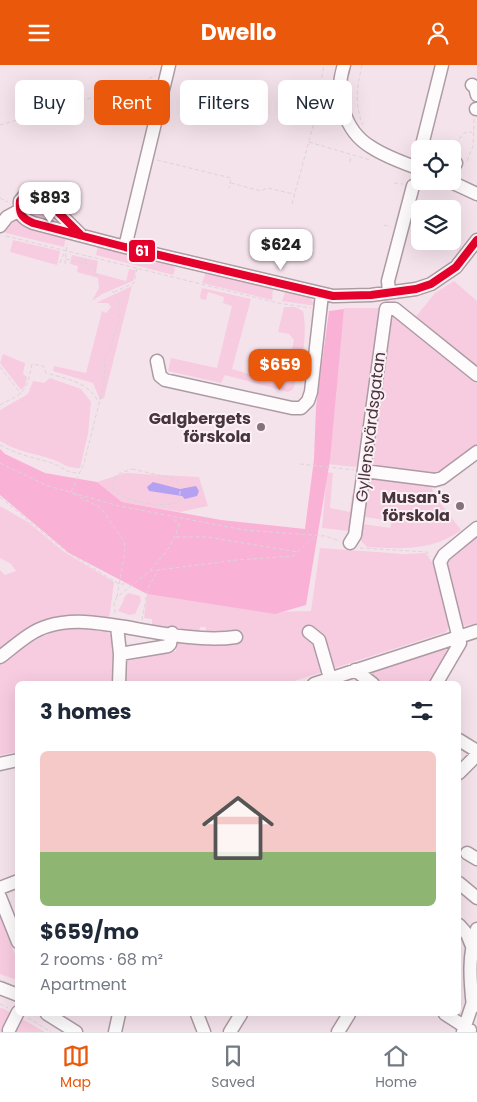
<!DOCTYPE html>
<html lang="en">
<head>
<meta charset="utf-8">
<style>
	:root { --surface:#fff; --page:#f6f6f7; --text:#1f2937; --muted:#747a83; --line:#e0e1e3; --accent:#ea580c }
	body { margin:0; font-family:Poppins,sans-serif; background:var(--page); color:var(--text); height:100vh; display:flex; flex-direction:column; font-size:19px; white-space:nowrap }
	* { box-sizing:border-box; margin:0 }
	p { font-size:16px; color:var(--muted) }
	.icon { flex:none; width:28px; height:28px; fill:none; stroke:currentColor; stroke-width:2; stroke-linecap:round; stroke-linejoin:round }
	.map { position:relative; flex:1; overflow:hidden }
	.panel { position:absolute; left:15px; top:616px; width:446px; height:335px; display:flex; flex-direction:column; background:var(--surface); border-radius:8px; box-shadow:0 5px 20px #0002 }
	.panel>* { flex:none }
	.banner { position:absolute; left:15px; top:15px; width:448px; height:45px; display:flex; gap:10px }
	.tools { position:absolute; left:411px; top:75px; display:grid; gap:10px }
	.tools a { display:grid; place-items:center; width:50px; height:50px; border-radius:8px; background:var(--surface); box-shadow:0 5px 20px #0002; font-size:25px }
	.price { position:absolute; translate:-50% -42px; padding:0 11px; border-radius:10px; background:#fff; color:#222; font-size:16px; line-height:32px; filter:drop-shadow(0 1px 2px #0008) }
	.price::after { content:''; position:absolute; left:50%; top:30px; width:15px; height:11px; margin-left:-8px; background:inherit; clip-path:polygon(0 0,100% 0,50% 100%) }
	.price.selected { background:var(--accent); color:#fff }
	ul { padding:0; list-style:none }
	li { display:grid; align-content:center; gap:10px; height:265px; padding:0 25px }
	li+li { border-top:1px solid var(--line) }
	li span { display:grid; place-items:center; height:155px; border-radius:8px; color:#555 }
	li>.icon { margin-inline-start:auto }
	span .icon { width:90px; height:90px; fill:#fffc; stroke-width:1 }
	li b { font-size:21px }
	h2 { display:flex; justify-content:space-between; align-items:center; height:60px; padding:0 25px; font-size:21px }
	.tag { padding:0 18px; border-radius:8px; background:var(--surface); box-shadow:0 5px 20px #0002; font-size:18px; line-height:45px }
	.tag.selected { background:var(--accent); color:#fff }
	header { display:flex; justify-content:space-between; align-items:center; height:65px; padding:0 25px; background:var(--accent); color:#fff; font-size:22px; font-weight:700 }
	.tab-bar { display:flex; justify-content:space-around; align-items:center; height:70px; border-top:1px solid var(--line); background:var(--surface); font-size:14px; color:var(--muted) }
	.tab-bar a { display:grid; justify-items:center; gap:2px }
	.tab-bar .selected { color:var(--accent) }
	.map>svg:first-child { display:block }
	.green { fill:#f7cce0 }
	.forest { fill:#fab1d6 }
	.water { fill:#b4a1f1 }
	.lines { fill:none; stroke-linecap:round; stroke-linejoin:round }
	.minor-casing { stroke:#ac9ba3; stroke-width:15 }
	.path { stroke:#dbd5d7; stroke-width:1; stroke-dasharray:4 2.5; stroke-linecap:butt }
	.minor { stroke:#fefbfc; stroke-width:12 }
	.bus-1-casing { stroke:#fbf0f4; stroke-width:11 }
	.bus-1 { stroke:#e4002b; stroke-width:8 }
	.poi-dot { fill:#85717a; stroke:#fbf0f4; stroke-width:2 }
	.labels { text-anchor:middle; stroke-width:4; stroke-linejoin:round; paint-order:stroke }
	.poi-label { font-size:16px; font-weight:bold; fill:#48343d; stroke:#fbf0f4; text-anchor:end }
	.street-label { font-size:16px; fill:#48343d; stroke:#fbf0f4 }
	.line-badge { stroke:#fbf0f4; stroke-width:2 }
	.badge-label { font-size:14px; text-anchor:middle; font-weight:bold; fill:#fff }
</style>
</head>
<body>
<header><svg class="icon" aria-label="menu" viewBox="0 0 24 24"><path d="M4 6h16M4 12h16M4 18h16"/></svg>Dwello<svg class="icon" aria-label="person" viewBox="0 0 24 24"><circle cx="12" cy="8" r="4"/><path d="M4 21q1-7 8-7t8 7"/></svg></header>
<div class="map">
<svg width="477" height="967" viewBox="0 0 477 967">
	<rect width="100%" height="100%" fill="#f5e3eb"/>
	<!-- green -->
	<path class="green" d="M29,134H37L59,159L56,160L26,149L25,138Z
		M18,155L27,162L66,172L64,182L6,168L2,165L11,156Z
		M13,175L60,186L57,200L10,187Z
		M98,180L172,198L175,204L173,210L96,190Z
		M72,190L98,196L96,208L126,216L129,204L136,205L133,216L102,229L92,236L99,223L98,213L77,207L78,201L70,199Z
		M206,207L273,223L272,235L202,218Z
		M454,216L477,236V305L414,254L435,228Z
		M132,221L104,333L100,335L93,318L53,306L54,301L86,308L102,246L106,248L111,242L108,238H96Z
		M202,223L251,234L232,304L252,310L260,288L272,291L266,313L284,317L294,275L289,269L278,267L284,242H295L303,246C308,269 302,302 293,324L288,327L225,310L221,318L168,306L171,293L217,303L232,241L223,238L224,232L208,227L206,235L201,234L200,231Z
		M285,227L310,233L316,241L282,236Z
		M344,243H380L361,397L355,402L318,398L340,278Z
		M393,249L477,319V383L437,411L375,403L369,397L387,251Z
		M3,289L25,298L23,309L27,312L25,321L21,325L0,298Z
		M50,313L81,324L91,337L88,369L80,403C65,403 64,398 51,394C30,387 21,388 0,376V345L28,329L33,316L44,318Z
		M327,407L333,408L330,443L350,447L352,429H356L349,466L322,463Z
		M125,408L199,412L208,441L180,447L122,437L97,417Z
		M374,413L431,420L434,430L461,465C434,486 399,484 367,482L361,476L363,459L390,463L392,456L364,452L368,417Z
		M0,441L28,457L63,486L114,517L109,555L80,551L0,587V505L5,510L16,506L11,499L0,493Z
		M477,468V558L464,561L460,558L444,502L446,493Z
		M320,483L404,489L426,488L433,499L450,560L446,567L285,619H121L122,597L176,586L177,576L241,575L242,567L224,565L222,571L205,570L206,562H200L199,569L152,561V554L144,553L147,529L266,547L311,546Z
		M128,528L140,531L141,536L135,549L129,550L118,546L124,535L123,534Z
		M70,563L106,566L113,572L118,619H18L17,687L0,690V599C22,582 42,568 70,563Z
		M443,584L447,585L448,589L431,619H378L369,608Z
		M0,849L17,895V915L0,909Z
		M0,943L4,944L45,967H0Z"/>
	<!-- forest -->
	<path class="forest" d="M344,244L330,395L306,540L275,549L147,529L69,488L0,430V384L5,389L45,408L97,417L122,437L221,455L305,464L314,394L316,342L329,246Z"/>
	<!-- water -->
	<path class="water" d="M153,417L180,424L196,421L199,426L197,431L185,434L182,431L149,426L147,422Z"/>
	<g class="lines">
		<!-- minor casing -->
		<g class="minor-casing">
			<path id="minor" d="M344,0C334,29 344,66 371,82C386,92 404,98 420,104
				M472,20L475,22L477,30
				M476,44H477
				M421,84L442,0
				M452,105L456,98
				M449,116L477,129
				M0,161L7,152L20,145
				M80,169L42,131C33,126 26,128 20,136C19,148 21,153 33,158L125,182L333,231L371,230L416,224L431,219L456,202L477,175
				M125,182L169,0
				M389,227L388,216L413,121
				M157,296L160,311L165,315L292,343H301L308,336L311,327L322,229
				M364,406L435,415L442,413L477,387
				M350,478L355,470L386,244H395L477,310
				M117,561L120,589L168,581L170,579L172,568
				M309,567L319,575L330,613
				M0,592C15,581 30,566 48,561C73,553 100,558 125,562C159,568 202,577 236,572
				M355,605L373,619
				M119,619L120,589
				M314,619L477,566
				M436,619L460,578L440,497L444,490L477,463
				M459,675L477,686
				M0,699L18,695
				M459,708L477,690
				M467,788L477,794
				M459,818L477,833
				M0,823L18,816
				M0,832L18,877
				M459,860L467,869L472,881
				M0,923L18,930
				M473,942C470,915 468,890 477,864
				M47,949L76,967
				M197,949L204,967
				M445,949L470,965
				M9,965L18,947
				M115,967L119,949
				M230,967L241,949
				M338,967L349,949
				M463,967L474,934"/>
		</g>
		<!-- path -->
		<path class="path" d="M362,0C357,22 354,39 363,60
			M0,60L141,18L156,10
			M309,77L370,95
			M451,84L464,68L472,67
			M157,95L231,113L229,123
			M467,96L473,81L474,54
			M350,97L351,91
			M426,116L433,119L434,116
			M231,118L261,126L267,123L294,129
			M394,118L403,119
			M0,133L8,137
			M292,139L314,57L324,0
			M384,160L391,162
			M6,171L278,238L311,243
			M66,194L96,201L94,209L101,211
			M60,198L65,186
			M85,198L86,190
			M65,199L67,179
			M114,227L134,218L137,203
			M0,302L21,329
			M0,340C26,326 26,328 32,299L43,301L46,308C67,314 89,317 99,338
			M0,380C18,390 32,392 52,398C64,402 64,408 80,408
			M0,398L48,421L119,441L244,465L325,471L340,476
			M300,399L354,405
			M132,404L176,414L181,423L178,437C168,444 114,436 112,421L116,410Z
			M71,427L84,398L104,319L105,295L120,254L118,233L112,226
			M74,429L101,443L124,476L125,485L117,532
			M0,432L64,485L119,519H130
			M176,472H207L298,487
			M360,483L427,487L430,492
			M150,505C164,490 174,479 179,459L171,452
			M115,548L114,537L117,532L150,506L237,495L293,491L315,471
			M142,555L148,523L158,505
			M295,619L305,616
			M0,939L8,943
			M28,953L51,967"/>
		<!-- minor -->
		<use href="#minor" class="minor"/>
		<!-- bus-1 casing -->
		<g class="bus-1-casing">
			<path id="bus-1" d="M80,169L42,131C33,126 26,128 20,136C19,148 21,153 33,158L125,182L333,231L371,230L416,224L431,219L456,202L477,175"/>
		</g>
		<!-- bus-1 -->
		<use href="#bus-1" class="bus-1"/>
	</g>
	<!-- markers -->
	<g class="poi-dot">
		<circle cx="261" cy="362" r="5"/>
		<circle cx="460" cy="441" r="5"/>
	</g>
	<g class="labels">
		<!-- poi labels -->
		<g class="poi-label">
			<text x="251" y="359">Galgbergets<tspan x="251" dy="18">förskola</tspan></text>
			<text x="450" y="438">Musan's<tspan x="450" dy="18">förskola</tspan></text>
		</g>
		<!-- street labels -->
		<g class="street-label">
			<text transform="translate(370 362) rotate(-83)" y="6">Gyllensvärdsgatan</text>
		</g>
	</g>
	<rect class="line-badge" x="128" y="174" width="28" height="24" rx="5" fill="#e4002b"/>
	<g class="badge-label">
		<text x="142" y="191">61</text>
	</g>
</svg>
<div class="tools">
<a><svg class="icon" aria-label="locate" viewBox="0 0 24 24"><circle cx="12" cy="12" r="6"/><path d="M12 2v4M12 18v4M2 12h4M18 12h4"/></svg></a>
<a><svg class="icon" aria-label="layers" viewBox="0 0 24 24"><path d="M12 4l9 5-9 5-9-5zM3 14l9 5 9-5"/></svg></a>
</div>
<b class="price" style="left:50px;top:159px">$893</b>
<b class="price" style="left:281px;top:206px">$624</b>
<b class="price selected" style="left:280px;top:326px">$659</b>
<div class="banner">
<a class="tag">Buy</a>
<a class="tag selected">Rent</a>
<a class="tag">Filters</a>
<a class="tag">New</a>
</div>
<section class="panel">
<h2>3 homes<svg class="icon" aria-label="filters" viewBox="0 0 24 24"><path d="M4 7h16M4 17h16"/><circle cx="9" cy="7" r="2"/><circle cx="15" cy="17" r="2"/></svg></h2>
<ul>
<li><span style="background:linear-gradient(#f6c9c9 65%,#8fb573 0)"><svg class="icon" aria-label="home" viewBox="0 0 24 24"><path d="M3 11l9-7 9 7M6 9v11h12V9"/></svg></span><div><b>$659/mo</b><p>2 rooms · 68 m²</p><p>Apartment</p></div></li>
</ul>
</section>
</div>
<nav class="tab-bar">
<a class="selected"><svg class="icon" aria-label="map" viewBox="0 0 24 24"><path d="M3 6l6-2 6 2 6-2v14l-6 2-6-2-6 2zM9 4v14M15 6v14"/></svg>Map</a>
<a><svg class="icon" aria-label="saved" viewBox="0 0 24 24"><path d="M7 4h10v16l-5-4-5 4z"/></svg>Saved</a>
<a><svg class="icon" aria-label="home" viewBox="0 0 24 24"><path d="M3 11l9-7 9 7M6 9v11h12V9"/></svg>Home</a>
</nav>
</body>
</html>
